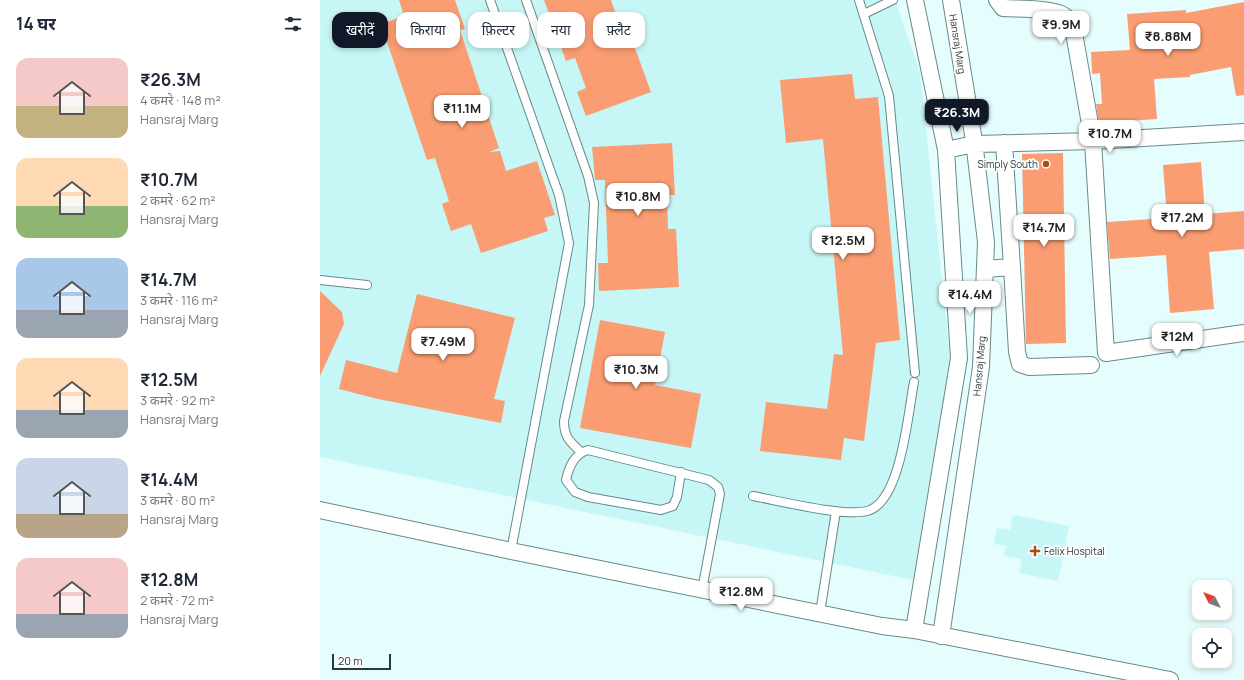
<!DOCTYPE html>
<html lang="hi">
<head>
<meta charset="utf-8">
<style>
	:root { --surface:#fff; --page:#f6f6f7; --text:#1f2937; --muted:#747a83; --accent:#111827 }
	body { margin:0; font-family:Manrope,"Noto Sans Devanagari",sans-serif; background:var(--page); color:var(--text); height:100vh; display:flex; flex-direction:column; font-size:15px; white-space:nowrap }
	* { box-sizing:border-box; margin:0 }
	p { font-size:13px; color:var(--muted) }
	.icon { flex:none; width:22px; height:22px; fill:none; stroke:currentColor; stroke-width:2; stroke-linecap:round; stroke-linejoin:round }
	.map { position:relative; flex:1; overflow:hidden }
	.details { display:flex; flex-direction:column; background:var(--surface); width:320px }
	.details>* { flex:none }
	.banner { position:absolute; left:12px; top:12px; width:380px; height:36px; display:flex; gap:8px }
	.needle { width:26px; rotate:312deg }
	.controls { position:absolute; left:872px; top:580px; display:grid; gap:8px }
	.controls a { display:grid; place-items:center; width:40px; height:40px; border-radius:8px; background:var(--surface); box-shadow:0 2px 6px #0003; font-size:20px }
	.scale { position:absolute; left:12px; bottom:10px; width:59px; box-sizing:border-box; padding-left:4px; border:2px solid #293838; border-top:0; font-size:11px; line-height:14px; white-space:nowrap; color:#293838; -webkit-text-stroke:3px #fff; paint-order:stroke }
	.price { position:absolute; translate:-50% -34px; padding:0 9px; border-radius:8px; background:#fff; color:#222; font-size:13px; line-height:26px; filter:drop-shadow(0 1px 2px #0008) }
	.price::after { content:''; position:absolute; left:50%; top:24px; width:12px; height:9px; margin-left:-6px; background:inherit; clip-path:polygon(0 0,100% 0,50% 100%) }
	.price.selected { background:var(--accent); color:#fff }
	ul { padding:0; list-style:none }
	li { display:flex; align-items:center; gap:12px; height:100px; padding:0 16px }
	li span { display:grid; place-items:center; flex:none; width:112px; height:80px; border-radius:12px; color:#555 }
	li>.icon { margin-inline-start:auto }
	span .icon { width:48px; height:48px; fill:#fffc; stroke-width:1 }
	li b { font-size:17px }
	h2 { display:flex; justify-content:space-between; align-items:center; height:48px; padding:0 16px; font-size:17px }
	.chip { padding:0 14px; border-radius:12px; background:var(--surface); box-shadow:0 2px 6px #0003; font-size:14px; line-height:36px }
	.chip.selected { background:var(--accent); color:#fff }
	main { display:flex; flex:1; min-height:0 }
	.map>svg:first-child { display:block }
	.built { fill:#c6f6f5 }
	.building { fill:#fa9d72 }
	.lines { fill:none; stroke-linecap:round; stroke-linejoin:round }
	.lane-casing { stroke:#678a8a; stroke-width:10 }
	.street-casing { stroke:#678a8a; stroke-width:18 }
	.lane { stroke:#fff; stroke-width:8 }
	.street { stroke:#fff; stroke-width:16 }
	.poi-dot { fill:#af4c15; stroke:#fff; stroke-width:1.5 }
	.labels { text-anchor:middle; stroke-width:3.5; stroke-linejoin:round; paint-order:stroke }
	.street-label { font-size:10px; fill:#293838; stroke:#fff }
	.poi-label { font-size:10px; fill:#293838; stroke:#fff; text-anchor:end }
</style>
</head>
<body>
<main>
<section class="details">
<h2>14 घर<svg class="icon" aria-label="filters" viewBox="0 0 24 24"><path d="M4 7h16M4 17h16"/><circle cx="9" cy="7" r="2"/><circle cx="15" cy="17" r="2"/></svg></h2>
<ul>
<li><span style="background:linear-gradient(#f6c9c9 60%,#c2b280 0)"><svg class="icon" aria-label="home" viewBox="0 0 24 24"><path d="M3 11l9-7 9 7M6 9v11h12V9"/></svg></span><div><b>₹26.3M</b><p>4 कमरे · 148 m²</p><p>Hansraj Marg</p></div></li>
<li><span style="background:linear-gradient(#ffd9b3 60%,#8fb573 0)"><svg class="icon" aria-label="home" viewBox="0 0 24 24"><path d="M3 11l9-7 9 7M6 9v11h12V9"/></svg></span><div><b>₹10.7M</b><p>2 कमरे · 62 m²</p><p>Hansraj Marg</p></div></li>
<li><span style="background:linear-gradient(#a9c7e8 65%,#9aa5b1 0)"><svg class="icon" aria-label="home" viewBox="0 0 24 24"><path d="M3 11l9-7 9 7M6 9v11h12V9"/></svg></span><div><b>₹14.7M</b><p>3 कमरे · 116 m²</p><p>Hansraj Marg</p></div></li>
<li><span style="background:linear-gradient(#ffd9b3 65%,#9aa5b1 0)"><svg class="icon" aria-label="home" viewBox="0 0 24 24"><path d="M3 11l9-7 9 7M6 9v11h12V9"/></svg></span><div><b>₹12.5M</b><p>3 कमरे · 92 m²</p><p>Hansraj Marg</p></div></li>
<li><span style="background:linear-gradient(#c9d6e8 70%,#b9a48a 0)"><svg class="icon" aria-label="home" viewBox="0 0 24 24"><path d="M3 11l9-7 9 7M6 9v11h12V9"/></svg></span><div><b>₹14.4M</b><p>3 कमरे · 80 m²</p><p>Hansraj Marg</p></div></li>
<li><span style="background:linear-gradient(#f6c9c9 70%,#9aa5b1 0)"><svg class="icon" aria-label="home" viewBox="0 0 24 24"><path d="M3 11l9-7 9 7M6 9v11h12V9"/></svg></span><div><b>₹12.8M</b><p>2 कमरे · 72 m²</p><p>Hansraj Marg</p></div></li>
</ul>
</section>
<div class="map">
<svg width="924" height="680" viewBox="0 0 924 680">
	<rect width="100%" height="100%" fill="#e6fdfd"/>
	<!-- built -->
	<path class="built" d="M0,0H575L600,72L632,375L593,580L0,457Z
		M693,515L749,526L738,581L699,573L702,559L684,556L686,546L674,544L677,528L690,530Z"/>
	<!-- building -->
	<path class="building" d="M79,0H135L145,29L140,30L179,148L169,152L180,151L186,171L217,161L235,215L224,218L228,231L161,253L151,224L131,231L122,204L129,201L115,158L107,160L61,24L84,16Z
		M224,0H291L302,32L308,29L331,92L266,116L257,92L266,88L255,58L246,61Z
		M924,2V95L916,96L911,67L870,75V77L834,79L837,119L779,123L776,104H782L780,73L772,74L771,52L810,50L807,14L866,10V13Z
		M532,74L535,99L558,97L580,340L556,343L544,441L524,438L521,460L440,451L446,402L507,409L514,354L523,355L503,139L466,143L460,80Z
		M352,143L355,195H347L348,229H356L359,287L279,291L278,263H288L285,180H275L272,147Z
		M743,153L746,343L706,344L702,154Z
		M881,162L885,214L924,211V249L889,252L894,309L850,313L846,255L790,259L787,222L847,218L843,165Z
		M0,291L22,312L24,324L0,376Z
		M97,294L195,318L174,399L185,401L181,423L58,399L19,389L26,360L77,373Z
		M280,320L345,332L335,385L381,394L371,448L260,428Z"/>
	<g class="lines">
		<!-- lane casing -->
		<g class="lane-casing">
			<path id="lane" d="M170,0L239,195L249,243L191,551
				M206,0L268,176L274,203L269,305L244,421C244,437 250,442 261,452
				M539,0L569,96L595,373
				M544,14L573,0
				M0,280L47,285
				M361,472L357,497L353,506L341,510L268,497L255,492L246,480C249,467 254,454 268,450L389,480L398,487L400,494L382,590
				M433,496C460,501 523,517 547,511C581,503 588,413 594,382
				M500,613L516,511"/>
		</g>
		<!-- street casing -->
		<g class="street-casing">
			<path id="street" d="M677,0L683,8C698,9 731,8 743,15C748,18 750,23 753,27L773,141L786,353L924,333
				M626,150L654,144L773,141L924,132
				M692,267L697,352L700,364L709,367L771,365
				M665,269L692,267L684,143
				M0,510L191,551L562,626L594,630L850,680
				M594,630L639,358L626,150L595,0
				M621,636L661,367L666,242L654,141L631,0"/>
		</g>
		<!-- lane -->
		<use href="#lane" class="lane"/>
		<!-- street -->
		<use href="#street" class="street"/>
	</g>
	<!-- markers -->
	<g class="poi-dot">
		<circle cx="726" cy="164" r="4"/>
		<path d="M713 545h4v4h4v4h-4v4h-4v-4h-4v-4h4z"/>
	</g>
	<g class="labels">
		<!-- street labels -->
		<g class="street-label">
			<text transform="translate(638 44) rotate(81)" y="4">Hansraj Marg</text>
			<text transform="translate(659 366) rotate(-85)" y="4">Hansraj Marg</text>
		</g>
		<!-- poi labels -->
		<g class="poi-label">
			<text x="718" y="168">Simply South</text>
			<text x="724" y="555" text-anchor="start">Felix Hospital</text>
		</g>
	</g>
</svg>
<div class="controls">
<a><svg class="needle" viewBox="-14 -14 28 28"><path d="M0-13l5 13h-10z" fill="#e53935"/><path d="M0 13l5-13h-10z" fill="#747a83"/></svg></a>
<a><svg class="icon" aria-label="locate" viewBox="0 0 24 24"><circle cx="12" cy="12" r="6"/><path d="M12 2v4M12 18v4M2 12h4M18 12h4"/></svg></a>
</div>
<div class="scale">20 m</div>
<b class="price" style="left:741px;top:45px">₹9.9M</b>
<b class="price" style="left:848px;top:57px">₹8.88M</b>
<b class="price" style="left:142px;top:129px">₹11.1M</b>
<b class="price selected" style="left:637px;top:133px">₹26.3M</b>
<b class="price" style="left:790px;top:154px">₹10.7M</b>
<b class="price" style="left:318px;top:217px">₹10.8M</b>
<b class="price" style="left:862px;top:238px">₹17.2M</b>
<b class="price" style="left:724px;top:248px">₹14.7M</b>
<b class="price" style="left:523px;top:261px">₹12.5M</b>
<b class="price" style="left:650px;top:315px">₹14.4M</b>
<b class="price" style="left:857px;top:357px">₹12M</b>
<b class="price" style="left:123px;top:362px">₹7.49M</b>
<b class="price" style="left:316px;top:390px">₹10.3M</b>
<b class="price" style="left:421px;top:612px">₹12.8M</b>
<div class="banner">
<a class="chip selected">खरीदें</a>
<a class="chip">किराया</a>
<a class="chip">फ़िल्टर</a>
<a class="chip">नया</a>
<a class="chip">फ़्लैट</a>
</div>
</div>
</main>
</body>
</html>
